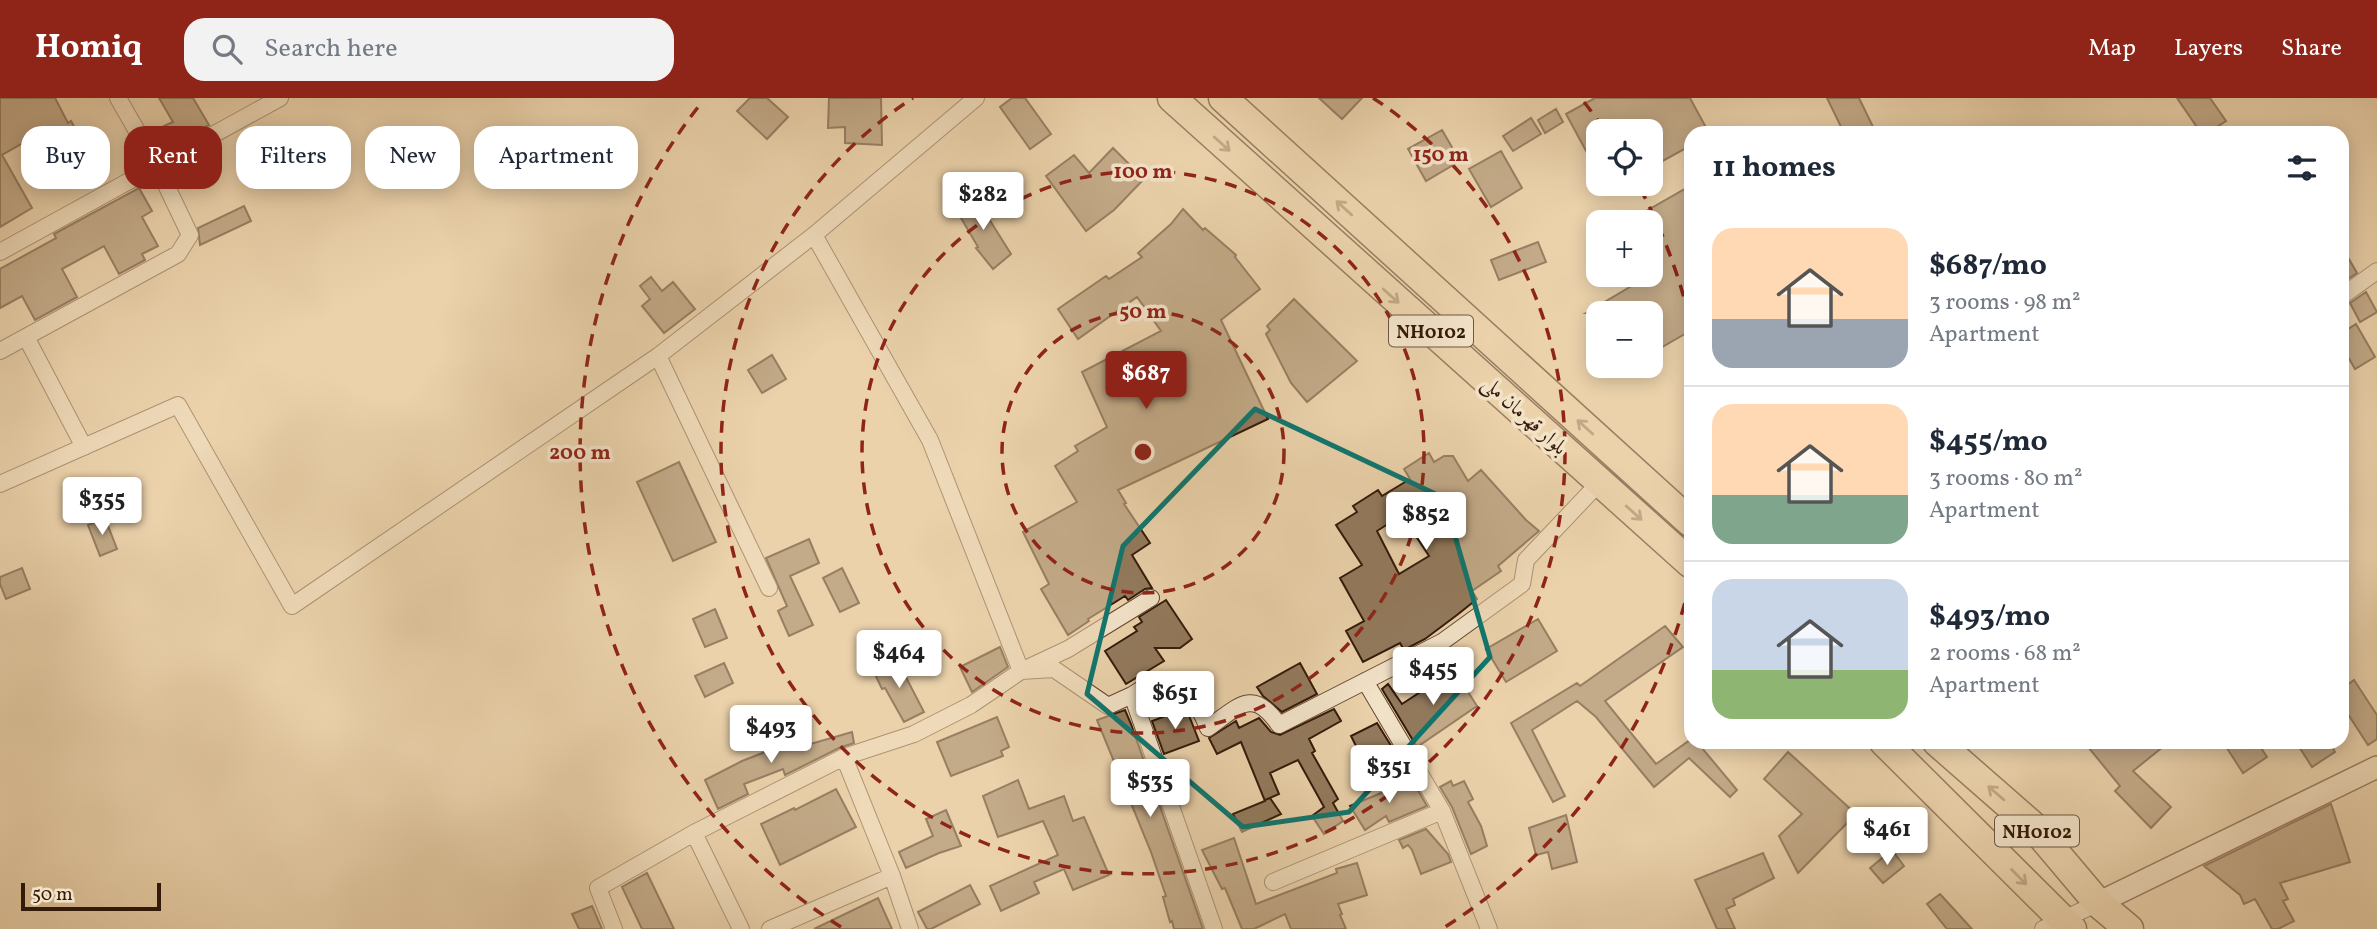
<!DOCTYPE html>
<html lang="en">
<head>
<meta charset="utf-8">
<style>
	:root { --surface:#fff; --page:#f2f2f3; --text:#1f2937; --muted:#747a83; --line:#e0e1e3; --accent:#8f2418 }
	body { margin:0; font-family:Vollkorn,Amiri,serif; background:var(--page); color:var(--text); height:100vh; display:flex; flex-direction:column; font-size:26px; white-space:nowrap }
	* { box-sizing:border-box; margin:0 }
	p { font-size:23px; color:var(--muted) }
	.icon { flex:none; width:38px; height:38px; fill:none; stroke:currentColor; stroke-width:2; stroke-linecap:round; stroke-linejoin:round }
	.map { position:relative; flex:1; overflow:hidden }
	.details { position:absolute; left:1684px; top:28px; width:665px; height:623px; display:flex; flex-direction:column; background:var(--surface); border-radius:21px; box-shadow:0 4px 18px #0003 }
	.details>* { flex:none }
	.hud { position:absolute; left:21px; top:28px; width:665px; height:63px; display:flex; gap:14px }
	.buttons { position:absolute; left:1586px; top:21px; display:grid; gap:14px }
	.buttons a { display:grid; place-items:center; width:77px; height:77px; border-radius:14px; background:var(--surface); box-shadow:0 4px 18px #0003; font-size:35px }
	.scale { position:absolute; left:21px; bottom:18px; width:140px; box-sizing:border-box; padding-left:7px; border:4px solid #341a09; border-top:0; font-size:19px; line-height:24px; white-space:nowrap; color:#341a09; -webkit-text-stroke:5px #f2e2c8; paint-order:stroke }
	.price { position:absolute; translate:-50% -60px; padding:0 16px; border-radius:7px; background:#fff; color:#222; font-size:23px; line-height:46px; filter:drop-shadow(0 2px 4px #0008) }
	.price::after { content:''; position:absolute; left:50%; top:42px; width:21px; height:16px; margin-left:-10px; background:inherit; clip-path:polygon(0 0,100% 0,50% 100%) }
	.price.current { background:var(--accent); color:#fff }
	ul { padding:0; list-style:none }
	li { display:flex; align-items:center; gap:21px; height:175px; padding:0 28px }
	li+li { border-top:2px solid var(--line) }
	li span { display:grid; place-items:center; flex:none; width:196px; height:140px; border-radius:21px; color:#555 }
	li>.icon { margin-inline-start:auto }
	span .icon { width:84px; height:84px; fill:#fffc; stroke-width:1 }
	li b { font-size:30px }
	h2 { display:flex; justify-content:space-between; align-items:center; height:84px; padding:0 28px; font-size:30px }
	.chip { padding:0 24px; border-radius:21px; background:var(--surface); box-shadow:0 4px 18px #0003; font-size:24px; line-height:63px }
	.chip.current { background:var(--accent); color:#fff }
	header { display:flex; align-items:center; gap:42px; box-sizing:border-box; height:98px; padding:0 35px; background:var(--accent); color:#fff }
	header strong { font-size:33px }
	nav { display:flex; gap:38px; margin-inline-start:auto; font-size:24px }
	.search { width:490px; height:63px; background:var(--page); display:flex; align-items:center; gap:18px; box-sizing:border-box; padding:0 24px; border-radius:21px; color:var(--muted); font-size:26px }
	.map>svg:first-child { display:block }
	.building { fill:#937a5d; stroke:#341a09; stroke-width:2; fill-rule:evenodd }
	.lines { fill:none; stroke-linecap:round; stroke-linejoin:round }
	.street-casing { stroke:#624832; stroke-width:18 }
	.secondary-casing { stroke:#341a09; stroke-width:24 }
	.highway-casing { stroke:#341a09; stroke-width:31 }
	.street { stroke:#f2e2c8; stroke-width:16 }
	.secondary { stroke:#f2e2c8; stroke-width:21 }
	.highway { stroke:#ebd2ab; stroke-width:28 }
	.oneway { stroke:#90765a }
	.marked { fill:none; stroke:#0f766e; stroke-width:5; stroke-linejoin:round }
	.ring { fill:none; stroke:#8f2418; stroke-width:3.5; stroke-dasharray:12 9 }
	.labels { text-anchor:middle; stroke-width:7; stroke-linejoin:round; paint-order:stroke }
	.shield { fill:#f2e2c8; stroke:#6d5642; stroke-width:2 }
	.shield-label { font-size:19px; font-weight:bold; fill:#341a09 }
	.street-label { font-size:21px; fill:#341a09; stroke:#f2e2c8 }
	.centre { fill:#8f2418; stroke:#f2e2c8; stroke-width:3.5 }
	.ring-label { font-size:21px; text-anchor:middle; font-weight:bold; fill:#8f2418; stroke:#f2e2c8; stroke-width:7; stroke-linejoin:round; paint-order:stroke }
</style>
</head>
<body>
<header>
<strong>Homiq</strong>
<div class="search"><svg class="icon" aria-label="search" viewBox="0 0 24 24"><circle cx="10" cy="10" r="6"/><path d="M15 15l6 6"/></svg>Search here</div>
<nav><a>Map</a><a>Layers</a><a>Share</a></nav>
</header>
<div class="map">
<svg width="2377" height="831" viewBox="0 0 2377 831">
	<rect width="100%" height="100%" fill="#ebd2ab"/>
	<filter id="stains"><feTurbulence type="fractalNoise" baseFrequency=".00286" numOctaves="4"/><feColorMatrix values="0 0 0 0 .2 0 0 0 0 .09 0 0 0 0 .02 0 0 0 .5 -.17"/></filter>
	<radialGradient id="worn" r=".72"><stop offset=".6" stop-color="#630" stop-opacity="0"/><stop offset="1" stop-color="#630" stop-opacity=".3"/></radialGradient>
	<!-- building -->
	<path class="building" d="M0,0H55L68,25L71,23L81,41L60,53L46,32L2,57L32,110L0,129Z
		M159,0H193L209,27L174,46L164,28L173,24Z
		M750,0H767L788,19L767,41L737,13Z
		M829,0H881L882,47L845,45V29L828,30Z
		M1012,0H1025L1051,36L1030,51L1000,9Z
		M1319,0H1362L1342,21Z
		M1595,0H1690L1709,35H1690V48L1650,70V33H1598V75L1566,16Z
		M1827,0H1859L1876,35H1844Z
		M2177,0H2210L2226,23L2208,35H2201Z
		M1556,11L1563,24L1545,35L1538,22Z
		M1531,20L1541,36L1513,53L1503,38Z
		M1442,32L1460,63L1426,83L1408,51Z
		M1113,50L1144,81L1114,112L1086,133L1046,78L1074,57L1089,75Z
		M1501,53L1522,90L1491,109L1469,71Z
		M1690,88V233L1650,256V215H1586L1650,177V124H1627Z
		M139,90L152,113L142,119L158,148L142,156L145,162L119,176L104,148L62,171L77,199L35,222L22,198L0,210V171L56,140L54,136Z
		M974,97L1011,156L993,171L976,150L978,149L954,108Z
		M244,108L251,123L200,147L198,130Z
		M1183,111L1203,132L1205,130L1236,157L1235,159L1260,191L1221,222L1268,321L1118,392L1126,405L1124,406L1150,445L1132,457L1152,490L1145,491L1128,502L1125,498L1088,521L1089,523L1068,537L1041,491L1049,486L1023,434L1077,404L1055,368L1078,353L1075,348L1107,329L1082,274L1161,233L1137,199L1078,241L1058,211L1106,178L1109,181L1142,159L1138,155L1171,126Z
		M1538,144L1546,164L1499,182L1491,162Z
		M2342,149L2357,175L2342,185Z
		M651,179L662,193L673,184L695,211L664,235L642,208L650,201L640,188Z
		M2366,194L2377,214L2360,224L2350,205Z
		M1294,201L1357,263L1307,304L1291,285L1266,236L1270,232L1267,228Z
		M2356,226L2375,259L2355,271L2342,248V235Z
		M772,257L786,281L762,295L748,272Z
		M1429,355L1434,364L1444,358H1453L1468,383L1481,372L1526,422L1539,433L1498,468L1501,473L1472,493L1477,501L1457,517L1425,541L1404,552L1400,545L1363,564L1346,533L1364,523L1340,480L1362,467L1336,427L1357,414L1353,408L1378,392L1382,398L1410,381L1404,371ZM1402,417L1429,458L1399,476L1377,433Z
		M679,364L716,444L673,463L637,384Z
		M105,420L117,451L100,458L88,427Z
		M809,441L819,465L790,478L813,527L789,538L778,513L787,508L766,460Z
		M22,470L30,491L6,501L0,486V479Z
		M842,470L859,505L840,514L823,480Z
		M1166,502L1192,541L1180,550H1155L1164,563L1126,586L1105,553L1137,533L1134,529L1142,524L1139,519Z
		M715,511L727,540L705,549L693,521Z
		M1538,521L1557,553L1506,584L1486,551Z
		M1665,528L1683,549L1605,603L1656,666L1690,642V644H1697L1737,692L1730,699L1689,660L1654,689L1596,619L1577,603L1532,632L1565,698L1553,704L1511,625L1577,585L1580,588Z
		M1000,549L1008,569L972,594L960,569Z
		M896,560L924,614L904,624L885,590L882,591L873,572Z
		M724,565L733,585L705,599L695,578Z
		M1300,565L1317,596L1282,614L1263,598L1257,589Z
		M1454,572L1477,608L1417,649L1382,591L1388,586L1402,606Z
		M2354,582L2377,617V641L2368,647L2342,607V591Z
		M1186,610L1199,643L1164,656L1152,623Z
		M1334,611L1341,623L1309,641L1315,653L1312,655L1338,701L1333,705L1343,723L1324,736L1312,718L1324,709L1298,662L1270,675L1279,696L1265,702L1270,700L1281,716L1242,734L1233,716L1265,703L1241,644L1217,656L1209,640L1236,623L1239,630L1259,620L1271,634L1280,637Z
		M1125,612L1131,626L1203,831H1174L1172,823L1170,824L1163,799L1166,798L1151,754L1097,622Z
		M997,619L1009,649L1001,653L1003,658L951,678L937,644Z
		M1377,625L1395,654L1366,668L1351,638Z
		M803,634L807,647L852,634L854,645L839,650L785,677L783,671L744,686L748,696L718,711L705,682L742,663L775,650L773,645Z
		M2084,644H2169L2133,673L2171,709L2151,730L2115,693L2120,688Z
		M2223,644H2257L2267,659L2243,675Z
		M2296,644H2329L2335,654L2312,669Z
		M1788,654L1856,716L1798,775L1779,738L1802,716L1764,681Z
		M1018,682L1029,711L1064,698L1073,723L1084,719L1109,777L1073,792L1064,771L1034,784L1039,795L1001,813L990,788L1058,757L1043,723L998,739L983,698Z
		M1412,682L1427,708L1389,724L1386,718L1365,732L1350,708Z
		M1451,683L1453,688L1464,683L1473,701L1468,704L1481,728L1487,748L1471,756L1452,709L1440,689Z
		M836,691L856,729L780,767L761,726L794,710L795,712Z
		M2331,706L2350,764L2280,785L2288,801L2283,803L2294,823L2278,831H2272L2255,801L2244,806L2240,797L2204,768Z
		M946,712L961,748L939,755L906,770L899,754L933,738L926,721Z
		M1566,717L1577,764L1552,771L1548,754L1536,757L1529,730Z
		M1426,731L1448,756L1451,764L1421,776L1412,752L1408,747L1403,750L1399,742Z
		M1234,740L1256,806L1337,775L1336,771L1357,765L1367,797L1338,806L1342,816L1340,817L1346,831H1291L1285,816L1254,831H1242L1225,790L1222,791L1202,752Z
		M1892,752L1904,768L1883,785L1870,770Z
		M1763,755L1774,780L1733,801L1735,807L1726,811L1735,831H1717L1695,782Z
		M647,775L674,831H642L622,789Z
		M970,787L980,806L931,831H927L918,814Z
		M1940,796L1972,831H1947L1927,806Z
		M878,800L892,831H814Z
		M592,808L602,831H579L572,816Z"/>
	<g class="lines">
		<!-- street casing -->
		<g class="street-casing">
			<path id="street" d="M814,137L930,342L1021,573L1054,571L1108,608L1132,597L1214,831
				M0,154L280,0
				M2342,198L2377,173
				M26,239L84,349
				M0,253L178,156L190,137L157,68L118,0
				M658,258L769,490
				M0,386L178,307L292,508L658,258L814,137L976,0
				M1365,583L1442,713L1489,831
				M1132,597L1154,583C1186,591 1196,599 1208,630C1239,608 1253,589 1279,627L1442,544L1522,486L1526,462L1600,384
				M844,659L892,778L910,831
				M1273,784L1442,713
				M614,831L598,790L694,735
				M741,831L694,735L844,659L914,636L971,607L1021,573L1068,551L1151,500
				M770,831L892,778
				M2043,831L2098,805"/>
		</g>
		<!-- secondary casing -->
		<g class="secondary-casing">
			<path id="secondary" d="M2098,805L2377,669"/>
		</g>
		<!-- highway casing -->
		<g class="highway-casing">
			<path id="highway" d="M1172,0L1690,465
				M1223,0L1690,424
				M1884,644L2072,831
				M1937,644L2033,728L2098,805L2129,831"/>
		</g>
		<!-- street -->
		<use href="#street" class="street"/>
		<!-- secondary -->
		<use href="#secondary" class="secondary"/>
		<!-- highway -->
		<use href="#highway" class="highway"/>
	</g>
	<!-- one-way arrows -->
	<defs><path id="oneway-shaft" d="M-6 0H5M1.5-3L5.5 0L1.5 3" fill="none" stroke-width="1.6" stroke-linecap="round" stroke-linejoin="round" transform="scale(1.75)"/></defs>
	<g class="oneway">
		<use href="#oneway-shaft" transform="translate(1222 46) rotate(42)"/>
		<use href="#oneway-shaft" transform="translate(1344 110) rotate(-138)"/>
		<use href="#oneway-shaft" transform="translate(1391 198) rotate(42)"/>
		<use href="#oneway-shaft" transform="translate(1585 329) rotate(-138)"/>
		<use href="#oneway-shaft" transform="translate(1634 415) rotate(42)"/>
		<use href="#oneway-shaft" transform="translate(1996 695) rotate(-139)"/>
		<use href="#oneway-shaft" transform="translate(2019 779) rotate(45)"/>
	</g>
	<!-- marked area -->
	<path d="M0 0H2377V831H0ZM1255,311L1444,400L1490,559L1349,714L1243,729L1087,596L1123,448Z" fill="#ebd2ab" fill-opacity=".55" fill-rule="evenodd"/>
	<path class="marked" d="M1255,311L1444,400L1490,559L1349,714L1243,729L1087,596L1123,448Z"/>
	<!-- distance rings -->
	<g class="ring">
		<circle cx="1143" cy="354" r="141"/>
		<circle cx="1143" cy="354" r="281"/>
		<path d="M1373 0A422 422 0 1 1 913 0"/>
		<path d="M1690 485A563 563 0 0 1 1445 829M841 829A563 563 0 0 1 702 4M1584 4A563 563 0 0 1 1604 31M1640 90A563 563 0 0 1 1690 223"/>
	</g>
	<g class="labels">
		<!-- shield labels -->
		<g class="shield">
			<rect x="1389" y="217.5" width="84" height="31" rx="5"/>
			<rect x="1995" y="717.5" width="84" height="31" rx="5"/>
		</g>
		<g class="shield-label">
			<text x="1431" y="240">NH0102</text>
			<text x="2037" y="740">NH0102</text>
		</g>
		<!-- street labels -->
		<g class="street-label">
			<text transform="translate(1525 317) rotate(42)" y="7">بلوار قهرمان ملی</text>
		</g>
	</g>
	<circle cx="1143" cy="354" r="10" class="centre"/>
	<g class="ring-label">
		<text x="1441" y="63">150 m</text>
		<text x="1143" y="80">100 m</text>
		<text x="1143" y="220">50 m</text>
		<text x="580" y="361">200 m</text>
	</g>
	<rect width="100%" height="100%" filter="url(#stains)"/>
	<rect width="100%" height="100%" fill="url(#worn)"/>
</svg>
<div class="buttons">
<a><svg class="icon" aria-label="locate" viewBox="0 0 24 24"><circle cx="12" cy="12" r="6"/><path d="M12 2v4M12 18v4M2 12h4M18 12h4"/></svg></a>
<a>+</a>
<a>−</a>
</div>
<div class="scale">50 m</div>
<b class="price" style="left:983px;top:134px">$282</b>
<b class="price current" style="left:1146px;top:313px">$687</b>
<b class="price" style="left:102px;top:439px">$355</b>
<b class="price" style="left:1426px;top:454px">$852</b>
<b class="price" style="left:899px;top:592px">$464</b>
<b class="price" style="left:1433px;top:609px">$455</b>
<b class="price" style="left:1175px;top:633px">$651</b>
<b class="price" style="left:771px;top:667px">$493</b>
<b class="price" style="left:1389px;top:707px">$351</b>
<b class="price" style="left:1150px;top:721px">$535</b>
<b class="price" style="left:1887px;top:769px">$461</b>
<div class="hud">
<a class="chip">Buy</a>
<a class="chip current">Rent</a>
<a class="chip">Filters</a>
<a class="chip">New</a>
<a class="chip">Apartment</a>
</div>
<section class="details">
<h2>11 homes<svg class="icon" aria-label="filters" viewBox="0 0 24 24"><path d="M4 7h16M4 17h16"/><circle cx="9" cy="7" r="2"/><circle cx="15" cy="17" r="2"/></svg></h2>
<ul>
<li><span style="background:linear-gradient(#ffd9b3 65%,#9aa5b1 0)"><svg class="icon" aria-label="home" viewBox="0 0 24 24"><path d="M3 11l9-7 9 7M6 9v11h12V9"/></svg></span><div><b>$687/mo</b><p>3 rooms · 98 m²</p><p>Apartment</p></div></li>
<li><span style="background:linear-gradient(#ffd9b3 65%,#7fa58c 0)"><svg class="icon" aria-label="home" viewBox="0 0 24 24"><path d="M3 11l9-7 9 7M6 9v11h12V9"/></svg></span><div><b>$455/mo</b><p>3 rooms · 80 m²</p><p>Apartment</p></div></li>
<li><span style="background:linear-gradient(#c9d6e8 65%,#8fb573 0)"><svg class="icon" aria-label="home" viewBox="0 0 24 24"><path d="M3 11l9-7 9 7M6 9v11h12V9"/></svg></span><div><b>$493/mo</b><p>2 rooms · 68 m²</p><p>Apartment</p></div></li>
</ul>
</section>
</div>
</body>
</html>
